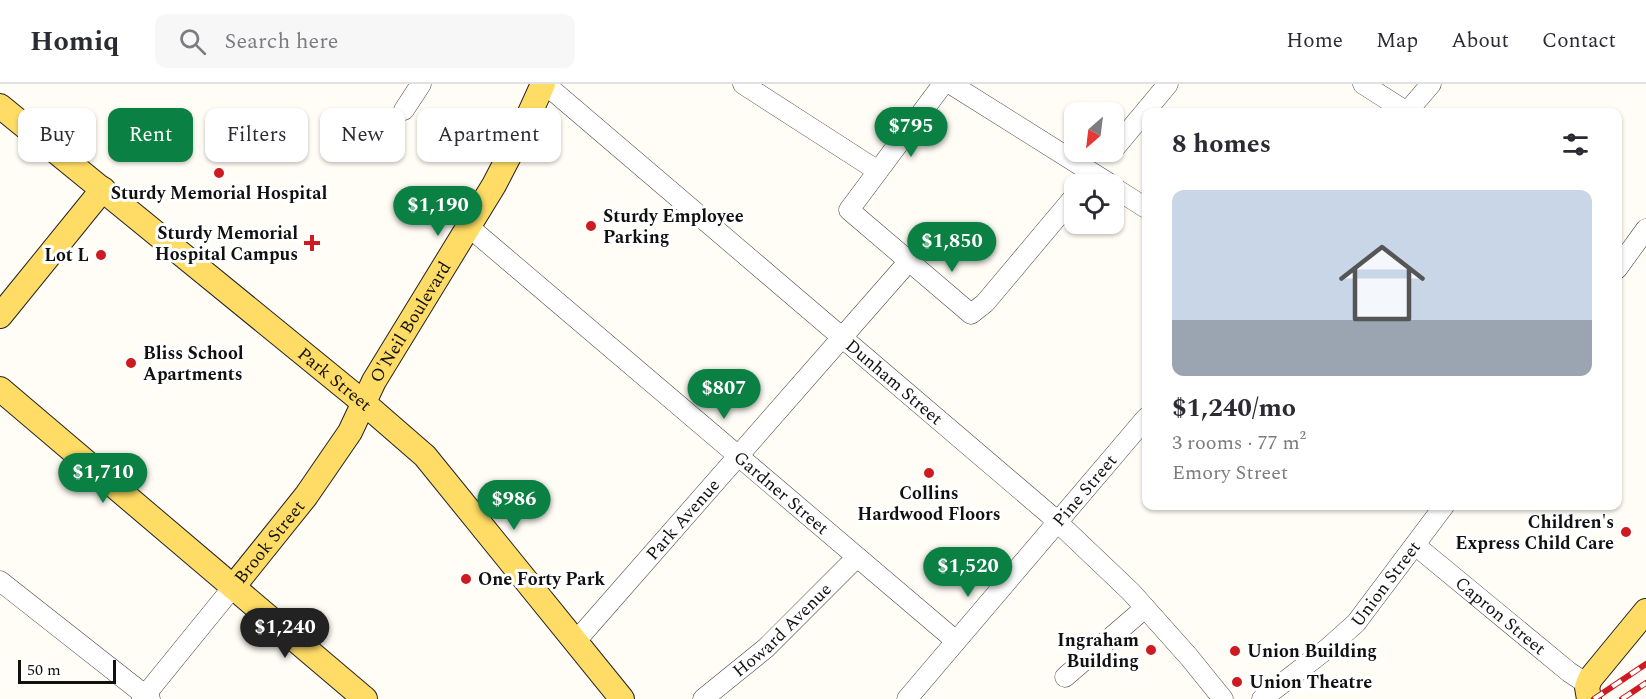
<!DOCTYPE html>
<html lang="en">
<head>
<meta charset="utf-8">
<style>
	:root { --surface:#fff; --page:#f7f7f7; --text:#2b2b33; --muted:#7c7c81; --line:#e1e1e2; --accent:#0b8043 }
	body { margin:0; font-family:Spectral,serif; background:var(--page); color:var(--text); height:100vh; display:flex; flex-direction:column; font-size:22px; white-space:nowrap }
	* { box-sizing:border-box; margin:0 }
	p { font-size:20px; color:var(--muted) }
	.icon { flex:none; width:33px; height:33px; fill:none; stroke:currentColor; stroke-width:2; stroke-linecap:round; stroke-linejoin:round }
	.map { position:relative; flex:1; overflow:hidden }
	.panel { position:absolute; left:1142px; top:24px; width:480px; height:402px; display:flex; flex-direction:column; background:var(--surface); border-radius:12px; box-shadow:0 2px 4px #0004 }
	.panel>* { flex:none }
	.banner { position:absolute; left:18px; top:24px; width:570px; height:54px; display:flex; gap:12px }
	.needle { width:39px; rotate:208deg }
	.fabs { position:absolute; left:1064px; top:18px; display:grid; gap:12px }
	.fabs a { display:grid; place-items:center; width:60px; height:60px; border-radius:12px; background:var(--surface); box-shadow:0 2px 4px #0004; font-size:30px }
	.scale { position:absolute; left:18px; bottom:15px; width:98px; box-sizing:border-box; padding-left:6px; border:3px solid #111; border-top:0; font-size:16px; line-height:21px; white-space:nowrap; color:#111; -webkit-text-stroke:4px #fff; paint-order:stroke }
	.price { position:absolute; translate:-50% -51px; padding:0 14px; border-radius:21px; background:var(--accent); color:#fff; font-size:20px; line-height:39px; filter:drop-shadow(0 2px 3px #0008) }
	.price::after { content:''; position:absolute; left:50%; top:36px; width:18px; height:14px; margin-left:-9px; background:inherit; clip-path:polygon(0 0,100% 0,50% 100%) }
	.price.current { background:#222; color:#fff }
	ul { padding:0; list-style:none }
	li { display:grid; align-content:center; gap:12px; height:318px; padding:0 30px }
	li+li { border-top:2px solid var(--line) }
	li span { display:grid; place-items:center; height:186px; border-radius:12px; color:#555 }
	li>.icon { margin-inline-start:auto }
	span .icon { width:108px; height:108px; fill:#fffc; stroke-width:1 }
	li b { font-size:26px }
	h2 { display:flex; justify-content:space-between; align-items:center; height:72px; padding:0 30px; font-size:26px }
	.pill { padding:0 21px; border-radius:12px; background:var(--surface); box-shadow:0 2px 4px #0004; font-size:21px; line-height:54px }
	.pill.current { background:var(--accent); color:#fff }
	header { display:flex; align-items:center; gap:36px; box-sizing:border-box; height:84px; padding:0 30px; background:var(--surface); border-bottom:2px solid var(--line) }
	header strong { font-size:28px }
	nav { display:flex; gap:33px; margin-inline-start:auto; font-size:21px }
	.search { width:420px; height:54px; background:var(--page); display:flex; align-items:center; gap:15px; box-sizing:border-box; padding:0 21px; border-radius:12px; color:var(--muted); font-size:22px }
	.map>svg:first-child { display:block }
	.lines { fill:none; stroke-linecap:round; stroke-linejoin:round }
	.minor-casing { stroke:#444; stroke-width:21 }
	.major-casing { stroke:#222; stroke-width:26 }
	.minor { stroke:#fff; stroke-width:20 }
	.major { stroke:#ffdc65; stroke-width:24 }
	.rail-casing { stroke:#ce1b21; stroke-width:6 }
	.rail { stroke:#fff; stroke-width:4; stroke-dasharray:11; stroke-linecap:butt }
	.poi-dot { fill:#ce1b21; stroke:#fff; stroke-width:2 }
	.labels { text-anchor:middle; stroke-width:6; stroke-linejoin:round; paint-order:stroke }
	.poi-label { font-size:18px; font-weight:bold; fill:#111; stroke:#fff; text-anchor:start }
	.street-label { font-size:18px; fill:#111; stroke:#fff }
</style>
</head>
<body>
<header>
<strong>Homiq</strong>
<div class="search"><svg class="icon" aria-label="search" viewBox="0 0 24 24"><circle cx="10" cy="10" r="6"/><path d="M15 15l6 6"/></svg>Search here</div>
<nav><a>Home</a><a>Map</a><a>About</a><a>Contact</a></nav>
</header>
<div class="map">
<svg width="1646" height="615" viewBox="0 0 1646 615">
	<rect width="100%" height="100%" fill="#fffdf5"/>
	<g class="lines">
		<!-- minor casing -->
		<g class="minor-casing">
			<g id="minor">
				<path id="s1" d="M545,0L1049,430L1131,508L1189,573L1223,615"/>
				<path d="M743,0L878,87"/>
				<path d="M943,0L849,126L971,230L985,219L1074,113"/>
				<path d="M951,0L1110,100"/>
				<path d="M1363,0L1407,28"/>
				<path d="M404,26L421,0"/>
				<path d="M1407,28L1431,0"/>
				<path d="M1113,66L1168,0"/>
				<path d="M1113,103L1146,124"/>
				<path id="s2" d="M469,143L956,557"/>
				<path d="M1617,185L1646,145"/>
				<path id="s3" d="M1415,461L1569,588L1587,600"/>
				<path d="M0,497L150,615"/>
				<path id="s4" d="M576,557L909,177"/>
				<path d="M1065,593L1145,524"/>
				<path d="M142,615L233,503"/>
				<path id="s5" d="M703,615L766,564L857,473"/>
				<path id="s6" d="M907,615L1146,334"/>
				<path id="s7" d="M1262,615L1328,564L1356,539L1444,422"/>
			</g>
		</g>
		<!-- major casing -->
		<g class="major-casing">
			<g id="major">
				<path id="s8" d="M0,22L364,319L425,372L622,615"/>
				<path d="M0,232L103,105"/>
				<path d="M0,305L365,615"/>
				<path id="s9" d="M233,503L306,412L350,348L374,297L494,101L519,53L543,0"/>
				<path d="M1589,615L1587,603L1590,595L1646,527"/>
			</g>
		</g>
		<!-- minor -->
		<use href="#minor" class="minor"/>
		<!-- major -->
		<use href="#major" class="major"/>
		<!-- rail casing -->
		<g class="rail-casing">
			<path id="rail" d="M1594,615L1646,580
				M1622,615L1646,599"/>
		</g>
		<!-- rail -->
		<use href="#rail" class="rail"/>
	</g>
	<!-- markers -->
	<g class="poi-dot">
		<circle cx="219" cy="89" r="6"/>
		<circle cx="591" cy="142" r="6"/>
		<path d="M309 150h6v6h6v6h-6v6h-6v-6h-6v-6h6z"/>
		<circle cx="101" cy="171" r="6"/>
		<circle cx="131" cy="279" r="6"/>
		<circle cx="929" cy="389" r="6"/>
		<circle cx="1626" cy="448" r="6"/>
		<circle cx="466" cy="495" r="6"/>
		<circle cx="1151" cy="566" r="6"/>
		<circle cx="1235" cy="567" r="6"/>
		<circle cx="1237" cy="598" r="6"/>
	</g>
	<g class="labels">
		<!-- poi labels -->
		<g class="poi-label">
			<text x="219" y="115" text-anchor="middle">Sturdy Memorial Hospital</text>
			<text x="603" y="138">Sturdy Employee<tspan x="603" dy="21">Parking</tspan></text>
			<text x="298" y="155" text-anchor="end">Sturdy Memorial<tspan x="298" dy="21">Hospital Campus</tspan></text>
			<text x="89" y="177" text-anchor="end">Lot L</text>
			<text x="143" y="275">Bliss School<tspan x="143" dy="21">Apartments</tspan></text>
			<text x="929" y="415" text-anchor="middle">Collins<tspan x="929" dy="21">Hardwood Floors</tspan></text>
			<text x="1614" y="444" text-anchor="end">Children's<tspan x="1614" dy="21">Express Child Care</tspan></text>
			<text x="478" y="501">One Forty Park</text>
			<text x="1139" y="562" text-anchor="end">Ingraham<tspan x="1139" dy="21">Building</tspan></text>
			<text x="1247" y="573">Union Building</text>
			<text x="1249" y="604">Union Theatre</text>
		</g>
		<!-- street labels -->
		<g class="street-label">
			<text dy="6" stroke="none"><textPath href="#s9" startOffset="320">O'Neil Boulevard</textPath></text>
			<text dy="6" stroke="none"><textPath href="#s8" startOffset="432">Park Street</textPath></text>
			<text dy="6" stroke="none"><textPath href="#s1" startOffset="459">Dunham Street</textPath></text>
			<text dy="6" stroke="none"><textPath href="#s6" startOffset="274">Pine Street</textPath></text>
			<text dy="6" stroke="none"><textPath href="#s2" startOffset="410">Gardner Street</textPath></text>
			<text dy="6" stroke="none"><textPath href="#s4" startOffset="162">Park Avenue</textPath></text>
			<text dy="6" stroke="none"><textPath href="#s9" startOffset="58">Brook Street</textPath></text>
			<text dy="6" stroke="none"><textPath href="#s7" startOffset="170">Union Street</textPath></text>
			<text dy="6" stroke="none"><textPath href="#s3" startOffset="111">Capron Street</textPath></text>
			<text dy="6" stroke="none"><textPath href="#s5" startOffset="105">Howard Avenue</textPath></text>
		</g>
	</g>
</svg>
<div class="fabs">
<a><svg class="needle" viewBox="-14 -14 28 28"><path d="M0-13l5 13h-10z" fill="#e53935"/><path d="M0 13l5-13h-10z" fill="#7c7c81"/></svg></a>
<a><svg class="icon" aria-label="locate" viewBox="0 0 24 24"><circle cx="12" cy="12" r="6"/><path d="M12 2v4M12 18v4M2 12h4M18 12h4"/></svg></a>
</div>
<div class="scale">50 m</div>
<b class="price" style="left:911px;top:74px">$795</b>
<b class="price" style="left:438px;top:153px">$1,190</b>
<b class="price" style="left:952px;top:189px">$1,850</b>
<b class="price" style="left:724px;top:336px">$807</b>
<b class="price" style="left:103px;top:420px">$1,710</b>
<b class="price" style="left:514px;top:447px">$986</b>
<b class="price" style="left:968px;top:514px">$1,520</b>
<b class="price current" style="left:285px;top:575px">$1,240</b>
<div class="banner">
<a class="pill">Buy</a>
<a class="pill current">Rent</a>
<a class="pill">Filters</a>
<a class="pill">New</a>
<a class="pill">Apartment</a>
</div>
<section class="panel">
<h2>8 homes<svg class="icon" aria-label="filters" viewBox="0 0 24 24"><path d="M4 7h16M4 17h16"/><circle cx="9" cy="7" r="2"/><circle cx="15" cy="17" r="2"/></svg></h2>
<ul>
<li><span style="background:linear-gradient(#c9d6e8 70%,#9aa5b1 0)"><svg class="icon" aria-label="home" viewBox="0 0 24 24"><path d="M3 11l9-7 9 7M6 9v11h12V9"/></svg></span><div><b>$1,240/mo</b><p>3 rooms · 77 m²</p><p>Emory Street</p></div></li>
</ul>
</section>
</div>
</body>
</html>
